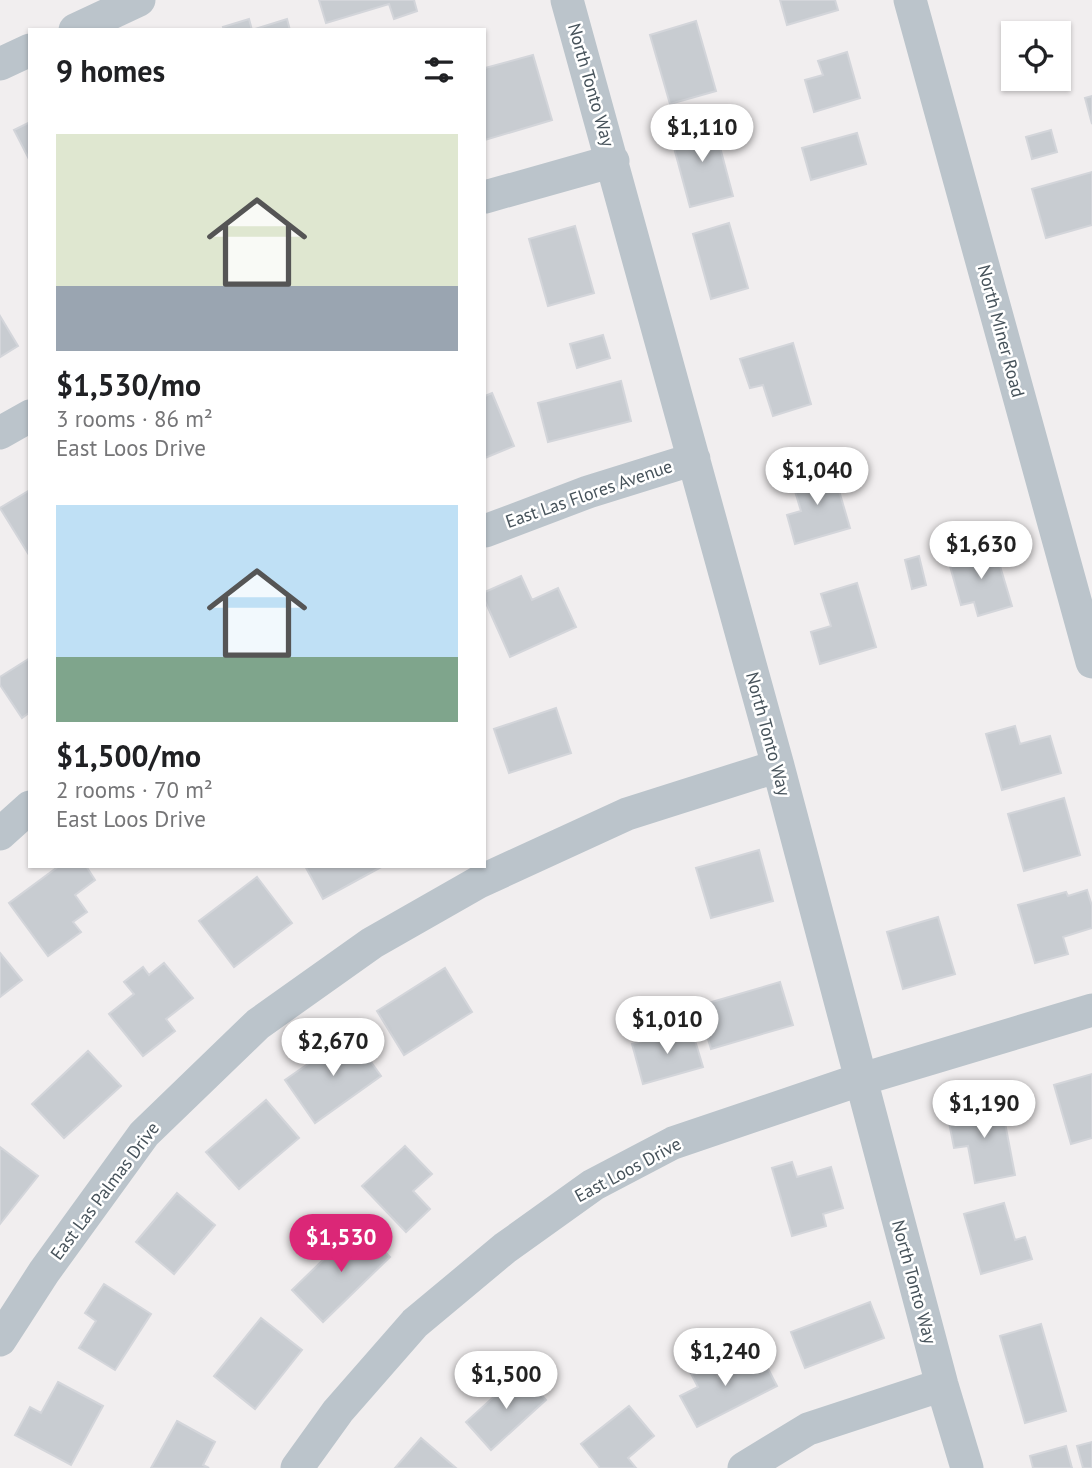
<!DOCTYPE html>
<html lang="en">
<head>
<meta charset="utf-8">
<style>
	:root { --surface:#fff; --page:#f6f6f6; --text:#202124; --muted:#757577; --accent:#db2777 }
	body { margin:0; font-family:"PT Sans",sans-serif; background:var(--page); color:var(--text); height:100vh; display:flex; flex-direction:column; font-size:26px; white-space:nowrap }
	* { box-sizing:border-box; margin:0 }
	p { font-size:23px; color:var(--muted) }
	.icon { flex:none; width:38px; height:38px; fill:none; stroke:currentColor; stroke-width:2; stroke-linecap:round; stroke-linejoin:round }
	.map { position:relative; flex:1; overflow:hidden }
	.side { position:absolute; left:28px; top:28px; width:458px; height:840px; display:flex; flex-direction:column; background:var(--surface); border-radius:0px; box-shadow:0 2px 5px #0004 }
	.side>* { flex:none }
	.buttons { position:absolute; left:1001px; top:21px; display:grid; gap:14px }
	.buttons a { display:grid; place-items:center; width:70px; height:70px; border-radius:0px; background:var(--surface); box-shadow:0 2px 5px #0004; font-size:35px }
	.price { position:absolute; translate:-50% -60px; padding:0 16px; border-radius:24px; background:#fff; color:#222; font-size:23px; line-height:46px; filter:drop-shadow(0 2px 4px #0008) }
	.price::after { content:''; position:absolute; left:50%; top:42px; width:21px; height:16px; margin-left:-10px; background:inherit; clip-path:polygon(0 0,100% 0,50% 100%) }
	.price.current { background:var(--accent); color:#fff }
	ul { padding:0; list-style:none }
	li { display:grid; align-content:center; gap:14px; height:371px; padding:0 28px }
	li span { display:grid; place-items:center; height:217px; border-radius:0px; color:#555 }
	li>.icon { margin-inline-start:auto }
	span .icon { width:126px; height:126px; fill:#fffc; stroke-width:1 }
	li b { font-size:30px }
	h2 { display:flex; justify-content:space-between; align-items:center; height:84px; padding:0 28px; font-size:30px }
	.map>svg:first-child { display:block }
	.building { fill:#c8ccd1; stroke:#d3d5da; stroke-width:2 }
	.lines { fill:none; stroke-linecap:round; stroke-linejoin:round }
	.minor { stroke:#bbc4cb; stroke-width:33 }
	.labels { text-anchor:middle; stroke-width:5; stroke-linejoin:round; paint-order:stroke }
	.street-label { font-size:18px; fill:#47535b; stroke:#fff }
</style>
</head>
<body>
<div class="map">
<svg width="1092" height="1468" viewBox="0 0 1092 1468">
	<rect width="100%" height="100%" fill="#f1eeef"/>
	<!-- building -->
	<path class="building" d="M319,0H414L417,11L394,19L389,4L326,23Z
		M780,0H835L838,10L787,25Z
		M249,19L252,30L287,19L290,30H224L223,27Z
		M696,21L716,91L670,104L650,35Z
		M847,52L860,98L814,112L805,80L823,75L818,61Z
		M533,55L552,120L485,140V68Z
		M1092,96V124L1085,98Z
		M713,121L733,196L690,207L670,133Z
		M30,122V161L14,130Z
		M1051,130L1057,152L1032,159L1026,137Z
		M857,133L866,164L811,180L802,148Z
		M1092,172V225L1046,238L1032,189Z
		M729,223L748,288L711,299L693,234Z
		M575,226L594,293L548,306L529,239Z
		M0,316L18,346L0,357Z
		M603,335L610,358L577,368L570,344Z
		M793,343L811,404L773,416L763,385L750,388L740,359Z
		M621,381L631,421L548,442L538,403Z
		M492,393L514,446L485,458V396Z
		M832,467L850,528L795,544L787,515L801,511L791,478Z
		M30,490V554L29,555L0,508Z
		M994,546L1012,606L978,616L974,602L961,605L948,559Z
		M919,556L926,585L912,589L905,560Z
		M521,576L532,600L558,588L576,627L510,657L485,601V592Z
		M857,583L876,647L820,664L811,632L831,626L821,594Z
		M30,658V712L22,718L0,685V677Z
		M556,708L571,753L509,773L494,729Z
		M1015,726L1020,744L1050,736L1061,773L1002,790L986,734Z
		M1064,798L1080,855L1024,871L1008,814Z
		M759,850L773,901L711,918L696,868Z
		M59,866H86L95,880L75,895L87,912L73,922L81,932L48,956L9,903Z
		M305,866H383L323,899Z
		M257,877L292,923L234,967L199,921Z
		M1087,890L1092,906V928L1063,937L1068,954L1035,963L1018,905L1066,892L1068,896Z
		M938,917L955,974L903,989L887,932Z
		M0,953L22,980L0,997Z
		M164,963L193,998L166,1019L175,1031L143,1056L109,1014L134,994L124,982L143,967L149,975Z
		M445,968L472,1012L404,1055L377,1011Z
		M780,982L793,1025L711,1049L698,1006Z
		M691,1027L703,1067L643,1084L632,1044Z
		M351,1034L381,1076L315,1123L285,1080Z
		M88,1051L121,1086L64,1138L32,1104Z
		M1092,1074V1138L1071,1144L1054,1085Z
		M266,1100L299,1138L239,1189L206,1152Z
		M1001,1102L1015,1175L975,1183L968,1146L954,1148L947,1112Z
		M405,1146L432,1174L413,1191L430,1209L406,1232L362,1186Z
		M0,1147L38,1176L0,1224Z
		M792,1162L797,1177L831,1167L843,1208L823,1214L826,1226L792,1236L772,1168Z
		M177,1193L215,1225L174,1274L136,1242Z
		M1004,1203L1015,1240L1025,1237L1032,1259L981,1274L964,1214Z
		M359,1225L390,1257L323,1322L292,1290Z
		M104,1284L151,1314L115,1370L79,1348L96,1321L85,1313Z
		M870,1302L884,1338L805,1368L791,1332Z
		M261,1318L302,1350L255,1409L214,1376Z
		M1041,1324L1066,1411L1025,1423L1000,1336Z
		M761,1355L777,1386L697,1427L680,1396L698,1387L687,1366L707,1356L718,1377Z
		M521,1372L546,1400L491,1450L466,1422Z
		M58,1382L103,1406L71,1465L15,1435L30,1407L41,1413Z
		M629,1406L654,1436L628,1458L636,1468H600L581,1444Z
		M177,1421L215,1442L203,1465L209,1468H151Z
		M421,1438L456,1468H395Z
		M1092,1442V1468H1083L1077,1446Z
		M1066,1446L1072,1468H1033L1030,1456Z"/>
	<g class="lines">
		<!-- minor -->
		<path class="minor" d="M567,0L778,766L942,1385L967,1468
			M910,0L1092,662
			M75,30L139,0
			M0,64L30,50
			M485,197L613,161
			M0,433L30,416
			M485,531L588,492L694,459
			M0,834L30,807
			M0,1340L44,1272L144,1134L258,1024L372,943L479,882L627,814L778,766
			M297,1468L338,1411L415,1323L505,1248L593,1185L673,1143L859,1080L1092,1010
			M744,1468L808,1429L942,1385"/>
	</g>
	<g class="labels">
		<!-- street labels -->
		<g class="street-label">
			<text transform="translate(591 85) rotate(74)" y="6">North Tonto Way</text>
			<text transform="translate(1001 331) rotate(75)" y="6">North Miner Road</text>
			<text transform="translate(589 494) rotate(-19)" y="6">East Las Flores Avenue</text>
			<text transform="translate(768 734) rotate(75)" y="6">North Tonto Way</text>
			<text transform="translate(628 1170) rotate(-28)" y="6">East Loos Drive</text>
			<text transform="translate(105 1191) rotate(-53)" y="6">East Las Palmas Drive</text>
			<text transform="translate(914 1282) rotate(75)" y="6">North Tonto Way</text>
		</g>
	</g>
</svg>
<div class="buttons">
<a><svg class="icon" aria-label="locate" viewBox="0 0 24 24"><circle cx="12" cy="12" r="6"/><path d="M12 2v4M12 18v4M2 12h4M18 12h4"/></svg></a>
</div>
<b class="price" style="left:702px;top:164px">$1,110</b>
<b class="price" style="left:817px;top:507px">$1,040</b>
<b class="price" style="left:981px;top:581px">$1,630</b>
<b class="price" style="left:667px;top:1056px">$1,010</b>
<b class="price" style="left:333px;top:1078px">$2,670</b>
<b class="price" style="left:984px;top:1140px">$1,190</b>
<b class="price current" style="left:341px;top:1274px">$1,530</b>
<b class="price" style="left:725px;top:1388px">$1,240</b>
<b class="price" style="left:506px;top:1411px">$1,500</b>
<section class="side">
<h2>9 homes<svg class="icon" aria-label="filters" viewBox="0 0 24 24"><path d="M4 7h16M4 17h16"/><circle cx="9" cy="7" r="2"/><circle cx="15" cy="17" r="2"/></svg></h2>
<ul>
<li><span style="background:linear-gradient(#dfe7d0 70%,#9aa5b1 0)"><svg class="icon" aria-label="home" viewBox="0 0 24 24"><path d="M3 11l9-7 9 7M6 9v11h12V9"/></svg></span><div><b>$1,530/mo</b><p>3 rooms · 86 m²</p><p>East Loos Drive</p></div></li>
<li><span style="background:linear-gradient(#bfe0f5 70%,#7fa58c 0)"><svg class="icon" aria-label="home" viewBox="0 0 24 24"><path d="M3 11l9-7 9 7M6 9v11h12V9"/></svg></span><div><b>$1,500/mo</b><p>2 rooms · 70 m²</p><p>East Loos Drive</p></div></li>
</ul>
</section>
</div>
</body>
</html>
